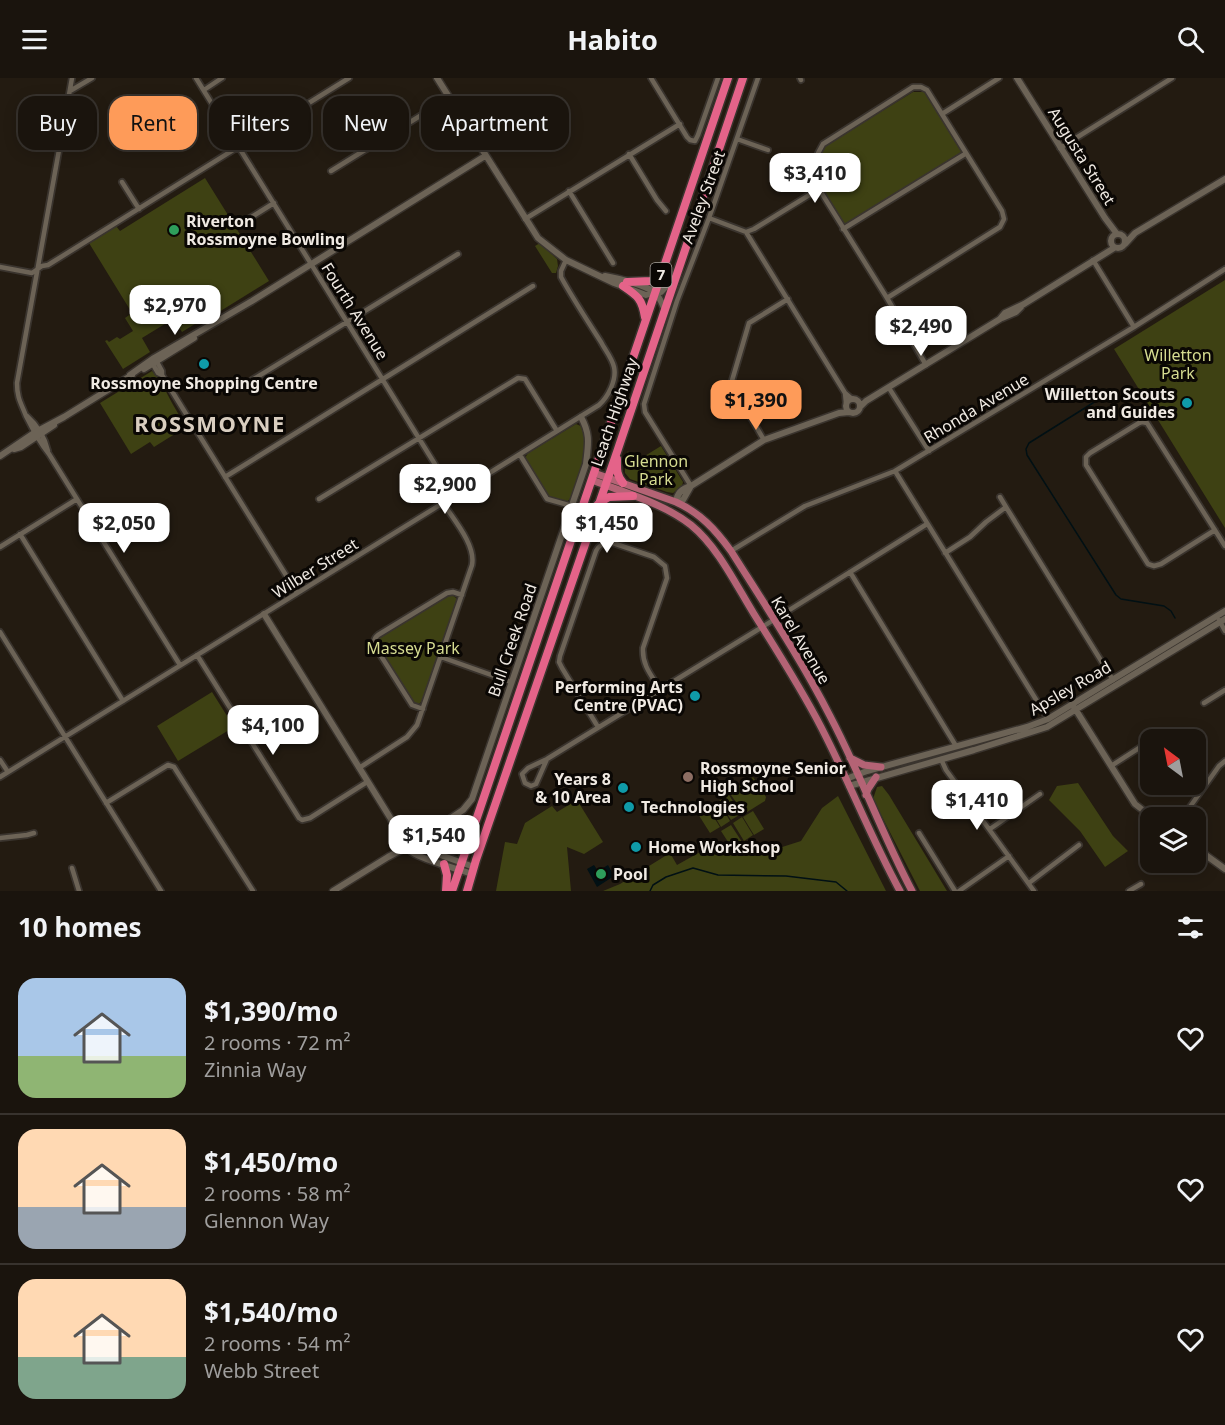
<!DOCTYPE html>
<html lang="en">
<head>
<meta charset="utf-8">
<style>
	:root { --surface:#1a140d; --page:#27211b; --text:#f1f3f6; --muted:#9f9e9d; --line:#38332e; --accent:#fe9b59 }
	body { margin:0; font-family:"Noto Sans",sans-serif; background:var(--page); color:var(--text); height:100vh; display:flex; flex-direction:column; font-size:22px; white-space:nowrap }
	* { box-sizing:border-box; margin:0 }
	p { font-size:20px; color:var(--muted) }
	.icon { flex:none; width:33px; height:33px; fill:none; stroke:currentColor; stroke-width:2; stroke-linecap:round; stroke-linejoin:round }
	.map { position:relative; height:813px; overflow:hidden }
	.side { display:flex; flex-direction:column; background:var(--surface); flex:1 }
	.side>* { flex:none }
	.hud { position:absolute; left:18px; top:18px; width:600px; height:54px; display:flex; gap:12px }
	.needle { width:39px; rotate:328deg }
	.controls { position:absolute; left:1140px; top:651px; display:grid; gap:12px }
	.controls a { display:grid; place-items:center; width:66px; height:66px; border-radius:12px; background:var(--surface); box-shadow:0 3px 15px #0003,0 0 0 2px var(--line); font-size:30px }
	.price { position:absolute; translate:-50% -51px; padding:0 14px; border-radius:12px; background:#fff; color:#222; font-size:20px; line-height:39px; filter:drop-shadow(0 2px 3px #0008) }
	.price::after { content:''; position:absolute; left:50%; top:36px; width:18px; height:14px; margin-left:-9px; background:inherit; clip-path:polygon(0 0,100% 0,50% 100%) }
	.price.active { background:var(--accent); color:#111 }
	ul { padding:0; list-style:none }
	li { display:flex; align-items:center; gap:18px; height:150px; padding:0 18px }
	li+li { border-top:2px solid var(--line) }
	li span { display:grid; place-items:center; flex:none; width:168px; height:120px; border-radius:18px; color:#555 }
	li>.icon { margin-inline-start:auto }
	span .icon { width:72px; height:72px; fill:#fffc; stroke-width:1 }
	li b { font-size:26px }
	h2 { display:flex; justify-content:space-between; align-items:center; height:72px; padding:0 18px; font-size:26px }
	.tag { padding:0 21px; border-radius:18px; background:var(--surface); box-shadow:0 3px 15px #0003,0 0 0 2px var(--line); font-size:21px; line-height:54px }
	.tag.active { background:var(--accent); color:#111 }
	header { display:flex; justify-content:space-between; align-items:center; height:78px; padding:0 18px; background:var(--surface); font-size:27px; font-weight:700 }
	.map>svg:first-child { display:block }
	.green { fill:#3e4113 }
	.water { fill:#011014 }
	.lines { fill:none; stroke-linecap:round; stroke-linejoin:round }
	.stream { stroke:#011014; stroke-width:1.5 }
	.street-casing { stroke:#3a342e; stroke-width:8 }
	.secondary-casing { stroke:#3a342e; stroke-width:9 }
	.primary-casing { stroke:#3a342e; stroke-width:10 }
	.highway-casing { stroke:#3a342e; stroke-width:11 }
	.street { stroke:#6c6356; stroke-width:4.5 }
	.secondary { stroke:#6c6356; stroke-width:6 }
	.primary { stroke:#b46375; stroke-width:7 }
	.highway { stroke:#e46389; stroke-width:8 }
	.leisure-dot { fill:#2e9e5b; stroke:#0a0704; stroke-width:2 }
	.culture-dot { fill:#0f9aa8; stroke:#0a0704; stroke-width:2 }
	.education-dot { fill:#8d6e63; stroke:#0a0704; stroke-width:2 }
	.labels { text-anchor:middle; stroke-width:6; stroke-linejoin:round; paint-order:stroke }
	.shield { fill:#0a0704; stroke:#aba6a0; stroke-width:1.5 }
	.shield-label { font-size:15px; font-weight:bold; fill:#f0eae3 }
	.street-label { font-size:16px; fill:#f0eae3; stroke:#0a0704 }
	.poi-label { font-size:16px; font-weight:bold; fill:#f0eae3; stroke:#0a0704; text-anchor:start }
	.park-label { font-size:16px; fill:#d6dc91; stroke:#0a0704 }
	.district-label { font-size:22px; font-weight:bold; letter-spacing:1.5px; fill:#d9cec0; stroke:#0a0704 }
</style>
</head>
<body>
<header><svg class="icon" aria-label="menu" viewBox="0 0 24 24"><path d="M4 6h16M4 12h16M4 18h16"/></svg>Habito<svg class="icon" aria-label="search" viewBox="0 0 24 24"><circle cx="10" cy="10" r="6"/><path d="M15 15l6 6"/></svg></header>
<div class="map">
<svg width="1225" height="813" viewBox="0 0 1225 813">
	<rect width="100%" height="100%" fill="#231b11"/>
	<!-- green -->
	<path class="green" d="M913,14H925L962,75L844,147L816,101L818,84L825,68Z
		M205,100L269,203L206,242L191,218L190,220L203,241L182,254L173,241L142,260L150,274L123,291L105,263L107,262L109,264L117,259L120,261L133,253L125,240L132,235L89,165L116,148L120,153Z
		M540,165L557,181L558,188L556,195H552L535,168Z
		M1225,202V450L1114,271Z
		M152,293L160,302L172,325L186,349L154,369L150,364L131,376L100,325Z
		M576,346L583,349C584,351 586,357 586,359C587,373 578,416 567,424L548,418L525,380L528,375Z
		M661,368L683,404L682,408L673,415L667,414L630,401L625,395V380L628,373L635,384Z
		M451,516L456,520L457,523L423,622L419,626H415L377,566V563L380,559Z
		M212,614L234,649L178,683L157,648Z
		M753,699L766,719L765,723L744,736L729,714Z
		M1078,705L1113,758L1128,773L1105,789L1080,753L1049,722L1057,708Z
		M882,708L889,717L947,813H920L873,721L877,709Z
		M729,717L741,736L731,742L719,723Z
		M838,718L886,813H603L620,806L670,775L677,787L718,764L732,773L779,770L801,763L822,730Z
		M577,722L603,764L584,776L567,769L571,813H496L505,764L517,766L525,745L552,728L557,734Z
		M718,723L730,743L721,749L709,729Z
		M708,730L720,749L710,755L698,736Z
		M753,733L764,751L754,757L743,739Z
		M742,739L753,757L744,763L733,745Z
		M731,747L742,764L732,770L721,753Z"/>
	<!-- water -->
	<path class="water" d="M594,787L598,793L608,787L614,798L597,809L587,791Z"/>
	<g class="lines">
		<!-- stream -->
		<path class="stream" d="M1112,313L1029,365L1026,371L1027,377L1116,517L1121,521L1164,528L1171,533L1175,540
			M650,813L653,807L666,799L693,790L718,797L786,798L836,804L847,813"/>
		<!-- street casing -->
		<g class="street-casing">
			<path id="street" d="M72,0L17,305C17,320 21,325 26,338C33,352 39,364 49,376L180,587
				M196,0L454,417
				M651,0L687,59L690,62L695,63L698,57L718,0
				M800,0L801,2
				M204,12L222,0
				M70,13L92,0
				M942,36L999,0
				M737,61L768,72
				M1060,70L1172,0
				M629,76L657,122L666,133
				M331,93L449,20
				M122,104L139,131
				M569,113L613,185
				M709,140L746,154L754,151L819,111
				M525,141L680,46
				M242,145L274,125
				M843,151L965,76
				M746,154L845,315L852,321
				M1093,182L1134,249
				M0,189L32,195L42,188L48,187L349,0
				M887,220L1000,149L1004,141L1002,133L927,12L921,9H913L823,66C817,76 810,90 814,102C815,105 817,108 819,111L887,220L926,287
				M156,282L162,293V297L297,515
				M151,283L158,295L162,297
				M252,302L458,176
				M889,310L929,373
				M845,315L846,325
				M27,338C37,347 45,360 48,373
				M764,362L731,306L749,245L788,221
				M520,377L547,421L572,428
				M895,393L1048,641
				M225,399L533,208
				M691,408L645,334L644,326L677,223L709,140L758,0
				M1000,419L1006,429
				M319,421L518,300L525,301L557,353
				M1215,452L1161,486L1154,488L1148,486L1086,387V379L1090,375L1139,345L1142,344L1147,345L1225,468
				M20,456L123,623
				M0,469L77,421
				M731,473L805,428L895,393L1134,249L1225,191
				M945,475L970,459L986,444L1006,429L1113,602
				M850,494L956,668
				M1219,542L1225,553
				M0,554L161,813
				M197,577L299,740L302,742L310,740L367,704
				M441,579L511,604
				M1204,625L1225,612
				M423,631L412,627L376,570C374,564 373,561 378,557L447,515L453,514L462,517
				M598,649L562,590L559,584L560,578L596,473C599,467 603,465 610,464L654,479L665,488L667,500L643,570C642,587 651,597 660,611
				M547,681L536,706L531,708L525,705L522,696L528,690L547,681L759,551L927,446
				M941,681L946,692L1034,813
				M0,682L8,694
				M1111,688L1150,663
				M359,690L407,659L417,647L472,487C476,467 454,442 443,425
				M0,699L443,425L454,417L599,327C608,319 617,302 614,289C612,280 605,272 601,264C587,242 573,221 561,199V193L566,182
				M106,725L163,690L168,687L174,689L253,813
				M1182,740L1219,688L1225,683
				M990,751L1040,716
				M919,755L955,813
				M0,760L27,757L34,755
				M434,774L466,772
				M72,790L79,813
				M1029,805L1079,767
				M959,813L1009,778
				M1129,813L1141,806"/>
		</g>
		<!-- secondary casing -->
		<g class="secondary-casing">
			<path id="secondary" d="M437,0L538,160L566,182L614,205L646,217L655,214H661L674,200
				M1017,0L1105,140L1117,156
				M1111 163a7 7 0 1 1 14 0a7 7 0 1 1-14 0Z
				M1125,166L1135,155L1225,101
				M605,198C616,200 647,207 655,215C660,219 662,226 665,232
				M1002,240L1016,234L1021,229
				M144,291L194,260
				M130,297L154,280L252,223L485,78
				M846 328a7 7 0 1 1 14 0a7 7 0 1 1-14 0Z
				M860,329L866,323L1000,241L1005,235L1024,226L1114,170
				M14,371L21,369L54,347
				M0,378L34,355L64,339L132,297
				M676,424C677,415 683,410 691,408L764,362L839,335L849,334
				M676,424L683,422L691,408
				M264,536L391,741C395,753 402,766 412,774C425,783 456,790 472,796
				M1074,629L1135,726L1153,740
				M846,701L867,693L1027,649L1048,641L1225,533
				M849,708L974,672L1047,649L1225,541
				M442,746L463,732L472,721L586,386C588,367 591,357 581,339
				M398,748L407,762L415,768L474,789
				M1196,770L1225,791
				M333,813L388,779L401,772L409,766"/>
		</g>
		<!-- primary casing -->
		<g class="primary-casing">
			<path id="primary" d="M594,395L676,424C700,435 715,451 731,473C765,527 801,581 830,638C860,695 882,756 912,813
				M592,402C625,415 663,425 691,447C718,469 736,507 754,536C777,573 801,610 821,649C849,703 871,760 900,813
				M850,680L864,687L881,689
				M866,717L868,711L876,699"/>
		</g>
		<!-- highway casing -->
		<g class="highway-casing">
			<path id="highway" d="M627,204L651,203L660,198
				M623,208C638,218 642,221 645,239
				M617,381C617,390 616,397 623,405
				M598,426L609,419L633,418
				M444,786L447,797L446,813
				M452,813L728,0
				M467,813L476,782L618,371L743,0"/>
		</g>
		<!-- street -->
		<use href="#street" class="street"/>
		<!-- secondary -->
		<use href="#secondary" class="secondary"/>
		<!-- primary -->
		<use href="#primary" class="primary"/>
		<!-- highway -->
		<use href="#highway" class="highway"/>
	</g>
	<!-- markers -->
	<g class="leisure-dot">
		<circle cx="174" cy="152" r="6"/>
		<circle cx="601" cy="796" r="6"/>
	</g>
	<g class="culture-dot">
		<circle cx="204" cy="286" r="6"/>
		<circle cx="1187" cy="325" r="6"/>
		<circle cx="695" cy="618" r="6"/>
		<circle cx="623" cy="710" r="6"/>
		<circle cx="629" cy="729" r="6"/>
		<circle cx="636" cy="769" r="6"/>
	</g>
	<circle class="education-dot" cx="688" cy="699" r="6"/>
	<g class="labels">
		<!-- shield labels -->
		<rect class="shield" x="650.5" y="185" width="21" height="24" rx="4.5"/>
		<g class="shield-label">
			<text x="661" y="202">7</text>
		</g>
		<!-- street labels -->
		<g class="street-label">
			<text transform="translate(1082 78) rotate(58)" y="6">Augusta Street</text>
			<text transform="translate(703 119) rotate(-70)" y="6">Aveley Street</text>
			<text transform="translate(355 233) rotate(58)" y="6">Fourth Avenue</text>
			<text transform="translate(976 330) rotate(-31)" y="6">Rhonda Avenue</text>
			<text transform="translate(614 334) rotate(-71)" y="6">Leach Highway</text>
			<text transform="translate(315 490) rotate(-32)" y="6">Wilber Street</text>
			<text transform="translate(512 562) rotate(-71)" y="6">Bull Creek Road</text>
			<text transform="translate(801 562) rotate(59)" y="6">Karel Avenue</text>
			<text transform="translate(1070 610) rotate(-30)" y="6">Apsley Road</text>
		</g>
		<!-- poi labels -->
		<g class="poi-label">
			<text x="186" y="149">Riverton<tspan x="186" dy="18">Rossmoyne Bowling</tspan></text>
			<text x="204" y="311" text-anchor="middle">Rossmoyne Shopping Centre</text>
			<text x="1175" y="322" text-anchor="end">Willetton Scouts<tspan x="1175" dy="18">and Guides</tspan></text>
			<text x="683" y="615" text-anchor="end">Performing Arts<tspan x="683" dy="18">Centre (PVAC)</tspan></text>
			<text x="700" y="696">Rossmoyne Senior<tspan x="700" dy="18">High School</tspan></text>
			<text x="611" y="707" text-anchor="end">Years 8<tspan x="611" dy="18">&amp; 10 Area</tspan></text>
			<text x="641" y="735">Technologies</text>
			<text x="648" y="775">Home Workshop</text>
			<text x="613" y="802">Pool</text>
		</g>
		<!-- park labels -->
		<g class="park-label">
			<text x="1178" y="283">Willetton<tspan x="1178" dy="18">Park</tspan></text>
			<text x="656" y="389">Glennon<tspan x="656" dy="18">Park</tspan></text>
			<text x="413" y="576">Massey Park</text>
		</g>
		<!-- district labels -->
		<g class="district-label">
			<text x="210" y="354">ROSSMOYNE</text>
		</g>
	</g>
</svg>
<div class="controls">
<a><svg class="needle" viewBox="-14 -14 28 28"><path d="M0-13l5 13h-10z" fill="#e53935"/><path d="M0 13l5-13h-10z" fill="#9f9e9d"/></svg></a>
<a><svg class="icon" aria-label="layers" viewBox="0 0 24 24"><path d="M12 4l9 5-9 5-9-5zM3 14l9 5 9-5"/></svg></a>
</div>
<b class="price" style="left:815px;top:126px">$3,410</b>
<b class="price" style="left:175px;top:258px">$2,970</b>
<b class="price" style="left:921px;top:279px">$2,490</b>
<b class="price active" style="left:756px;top:353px">$1,390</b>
<b class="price" style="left:445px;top:437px">$2,900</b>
<b class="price" style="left:124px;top:476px">$2,050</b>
<b class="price" style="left:607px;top:476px">$1,450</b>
<b class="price" style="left:273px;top:678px">$4,100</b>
<b class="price" style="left:977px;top:753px">$1,410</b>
<b class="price" style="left:434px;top:788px">$1,540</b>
<div class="hud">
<a class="tag">Buy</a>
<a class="tag active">Rent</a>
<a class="tag">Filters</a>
<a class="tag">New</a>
<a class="tag">Apartment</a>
</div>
</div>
<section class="side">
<h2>10 homes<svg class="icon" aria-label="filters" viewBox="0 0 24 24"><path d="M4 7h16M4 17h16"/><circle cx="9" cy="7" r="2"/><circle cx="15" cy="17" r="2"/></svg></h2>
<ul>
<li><span style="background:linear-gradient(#a9c7e8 65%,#8fb573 0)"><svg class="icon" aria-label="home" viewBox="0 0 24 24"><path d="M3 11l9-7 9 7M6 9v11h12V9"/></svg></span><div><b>$1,390/mo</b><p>2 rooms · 72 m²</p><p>Zinnia Way</p></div><svg class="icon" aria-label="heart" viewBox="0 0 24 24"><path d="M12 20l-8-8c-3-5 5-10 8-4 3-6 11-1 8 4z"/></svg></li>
<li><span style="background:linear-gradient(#ffd9b3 65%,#9aa5b1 0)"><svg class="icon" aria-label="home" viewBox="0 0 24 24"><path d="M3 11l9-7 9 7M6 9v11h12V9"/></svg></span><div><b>$1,450/mo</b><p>2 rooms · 58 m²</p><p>Glennon Way</p></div><svg class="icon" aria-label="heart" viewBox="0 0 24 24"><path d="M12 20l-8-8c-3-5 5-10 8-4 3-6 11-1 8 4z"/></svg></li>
<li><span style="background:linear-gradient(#ffd9b3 65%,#7fa58c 0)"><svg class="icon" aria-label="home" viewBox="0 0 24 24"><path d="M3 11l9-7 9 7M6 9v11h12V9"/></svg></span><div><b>$1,540/mo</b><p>2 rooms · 54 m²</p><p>Webb Street</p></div><svg class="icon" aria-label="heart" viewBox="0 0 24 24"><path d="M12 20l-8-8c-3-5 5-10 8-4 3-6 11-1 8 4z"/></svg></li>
</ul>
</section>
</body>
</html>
